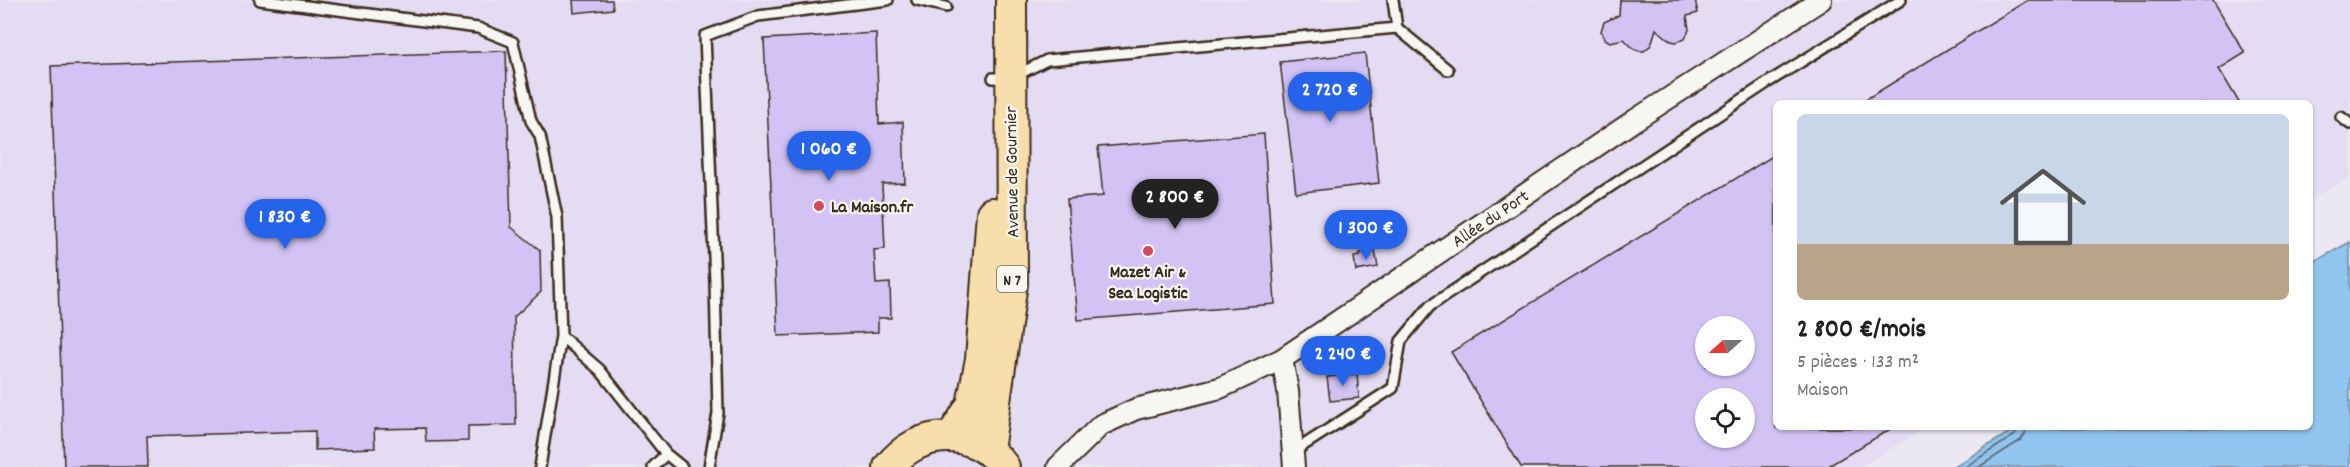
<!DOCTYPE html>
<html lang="fr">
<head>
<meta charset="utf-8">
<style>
	:root { --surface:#fff; --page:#f6f6f6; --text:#222; --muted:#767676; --line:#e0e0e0; --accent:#2563eb }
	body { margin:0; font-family:Dekko,sans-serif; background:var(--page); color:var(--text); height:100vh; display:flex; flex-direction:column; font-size:22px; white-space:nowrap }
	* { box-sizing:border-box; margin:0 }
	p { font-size:20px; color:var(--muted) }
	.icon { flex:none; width:33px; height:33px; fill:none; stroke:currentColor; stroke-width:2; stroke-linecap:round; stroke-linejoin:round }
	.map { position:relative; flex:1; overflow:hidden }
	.side { position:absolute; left:1773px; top:100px; width:540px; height:330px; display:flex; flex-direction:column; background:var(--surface); border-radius:9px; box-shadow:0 2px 4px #0004 }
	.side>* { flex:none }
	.needle { width:39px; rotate:249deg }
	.buttons { position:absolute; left:1695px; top:316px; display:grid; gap:12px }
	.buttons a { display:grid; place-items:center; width:60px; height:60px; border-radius:50%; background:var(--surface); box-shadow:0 2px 4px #0004; font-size:30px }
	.price { position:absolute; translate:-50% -51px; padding:0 14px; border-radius:21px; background:var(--accent); color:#fff; font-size:20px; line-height:39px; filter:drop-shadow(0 2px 3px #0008) }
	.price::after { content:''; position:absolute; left:50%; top:36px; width:18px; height:14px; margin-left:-9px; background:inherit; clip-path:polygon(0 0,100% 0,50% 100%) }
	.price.active { background:#222; color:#fff }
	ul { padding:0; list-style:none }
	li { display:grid; align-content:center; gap:12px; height:318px; padding:0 24px }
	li+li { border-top:2px solid var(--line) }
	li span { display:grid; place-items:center; height:186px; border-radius:9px; color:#555 }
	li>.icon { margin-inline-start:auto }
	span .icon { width:108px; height:108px; fill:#fffc; stroke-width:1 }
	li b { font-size:26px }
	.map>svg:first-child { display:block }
	.built { fill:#e4dcf3; fill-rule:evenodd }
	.water { fill:#91c4ee; stroke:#6f869b; stroke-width:1.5 }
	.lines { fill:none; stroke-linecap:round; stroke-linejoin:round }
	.shore { stroke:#5d6871; stroke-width:1.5 }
	.building { fill:#d2c3f4; stroke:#3b2a1e; stroke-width:1.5; fill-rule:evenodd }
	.service-casing { stroke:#3b2a1e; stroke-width:14 }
	.minor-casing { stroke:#3b2a1e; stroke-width:24 }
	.primary-casing { stroke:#3b2a1e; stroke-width:34 }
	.service { stroke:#f6f6f2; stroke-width:9 }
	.minor { stroke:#f6f6f2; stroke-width:20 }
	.primary { stroke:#f8deab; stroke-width:30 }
	.poi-dot { fill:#d1495b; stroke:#f6f6f2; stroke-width:2 }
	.labels { text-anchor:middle; stroke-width:4.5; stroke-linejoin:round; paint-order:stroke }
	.shield { fill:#f6f6f2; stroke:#73675e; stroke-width:1.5 }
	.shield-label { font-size:16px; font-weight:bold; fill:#3b2a1e }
	.street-label { font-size:18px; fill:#3b2a1e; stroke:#f6f6f2 }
	.poi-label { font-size:18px; font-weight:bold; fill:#3b2a1e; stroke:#f6f6f2; text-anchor:start }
</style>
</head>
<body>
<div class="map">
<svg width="2350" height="467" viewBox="0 0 2350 467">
	<rect width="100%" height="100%" fill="#ebe7f3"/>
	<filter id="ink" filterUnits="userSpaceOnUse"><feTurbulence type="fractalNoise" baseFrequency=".0167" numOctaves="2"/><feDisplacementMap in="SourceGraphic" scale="12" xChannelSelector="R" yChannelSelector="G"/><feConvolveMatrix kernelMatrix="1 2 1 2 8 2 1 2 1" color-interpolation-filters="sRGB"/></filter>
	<g filter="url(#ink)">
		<!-- built -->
		<path class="built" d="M0,0H2350V177L2310,200V104H1776V428H1925L1860,467H0ZM1706,327H1744V366H1706ZM1706,399H1744V438H1706Z"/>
		<!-- water -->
		<path class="water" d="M2350,242V467H1954L2016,428H2310V264Z"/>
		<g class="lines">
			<!-- shore -->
			<path class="shore" d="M1965,467L2015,435L2018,428
				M1979,467L2021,440L2025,434L2026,428"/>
		</g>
		<!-- building -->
		<path class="building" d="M573,0H612L613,9L574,13Z
			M1620,0H1695L1698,13L1687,16L1689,30L1685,39L1676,42L1671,41L1656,29L1651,45L1644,51H1639L1634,49L1624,39L1610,42L1605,39L1601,31L1604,22L1619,15Z
			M2028,0H2213L2245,53L2219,69L2240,104H1858Z
			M876,33L879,124L903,122L905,183L882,184L885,249L874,250L876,284L890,283L891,318H878V332L778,336L764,39Z
			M506,51L511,227L540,250L541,292L514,317L516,425L468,426V441L426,442L425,428L374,429L375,448L315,450V431L147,436L148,467H64L51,66Z
			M1365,53L1379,183L1296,193L1280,62Z
			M1264,134L1275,304L1078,320L1067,199L1103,196L1098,147Z
			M1776,154V428H1892L1827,467H1521L1451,352ZM1706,327H1744V366H1706ZM1706,399H1744V438H1706Z
			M1375,251L1378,267L1356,271L1354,257L1360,256V253Z
			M1357,374L1359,398L1330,401L1327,377Z"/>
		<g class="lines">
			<!-- service casing -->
			<g class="service-casing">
				<path id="service" d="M260,0L478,28L513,42L531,121L540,136L557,217L561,336L600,370L666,454L682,467
					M917,0L946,7
					M1397,28L1448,70
					M993,78L1009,79L1047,60L1397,28L1393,0
					M2341,117L2350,124
					M1293,452L1393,388L1401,341L1430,306L1770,81L1901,0
					M540,467L561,336
					M653,467L666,454
					M709,467L718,413L715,282L705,36L758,16L888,0"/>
			</g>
			<!-- minor casing -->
			<g class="minor-casing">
				<path id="minor" d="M1282,359L1288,391L1294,467
					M1058,467L1101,425L1136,409L1220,388L1282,359L1635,120L1821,0"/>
			</g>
			<!-- primary casing -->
			<g class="primary-casing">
				<path id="primary" d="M952,436L972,405L981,359L992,213
					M988,450L1012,283L1011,0
					M889,467C918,428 975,426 1004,467"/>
			</g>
			<!-- service -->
			<use href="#service" class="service"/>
			<!-- minor -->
			<use href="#minor" class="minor"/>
			<!-- primary -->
			<use href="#primary" class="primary"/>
		</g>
	</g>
	<!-- markers -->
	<g class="poi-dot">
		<circle cx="819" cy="206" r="6"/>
		<circle cx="1148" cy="251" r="6"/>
	</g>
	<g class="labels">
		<!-- shield labels -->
		<rect class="shield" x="997" y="266" width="30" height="26" rx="4.5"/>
		<g class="shield-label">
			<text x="1012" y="285">N 7</text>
		</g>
		<!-- street labels -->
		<g class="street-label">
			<text transform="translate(1011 172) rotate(-91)" y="6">Avenue de Gournier</text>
			<text transform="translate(1490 218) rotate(-34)" y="6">Allée du Port</text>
		</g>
		<!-- poi labels -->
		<g class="poi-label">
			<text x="831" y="212">La Maison.fr</text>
			<text x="1148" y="277" text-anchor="middle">Mazet Air &amp;<tspan x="1148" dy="21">Sea Logistic</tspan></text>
		</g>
	</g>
</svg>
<div class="buttons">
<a><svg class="needle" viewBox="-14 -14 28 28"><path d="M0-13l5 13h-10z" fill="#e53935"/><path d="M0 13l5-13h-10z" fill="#767676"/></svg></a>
<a><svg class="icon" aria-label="locate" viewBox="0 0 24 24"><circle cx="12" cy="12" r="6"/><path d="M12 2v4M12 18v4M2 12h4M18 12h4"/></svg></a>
</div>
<b class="price" style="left:1330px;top:123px">2 720 €</b>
<b class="price" style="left:829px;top:182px">1 060 €</b>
<b class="price active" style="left:1175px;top:230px">2 800 €</b>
<b class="price" style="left:285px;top:250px">1 830 €</b>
<b class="price" style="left:1366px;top:261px">1 300 €</b>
<b class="price" style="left:1343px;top:387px">2 240 €</b>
<section class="side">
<ul>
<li><span style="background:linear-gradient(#c9d6e8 70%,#b9a48a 0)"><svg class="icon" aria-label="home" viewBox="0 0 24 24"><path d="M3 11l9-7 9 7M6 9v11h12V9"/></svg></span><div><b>2 800 €/mois</b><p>5 pièces · 133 m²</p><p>Maison</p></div></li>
</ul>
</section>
</div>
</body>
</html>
